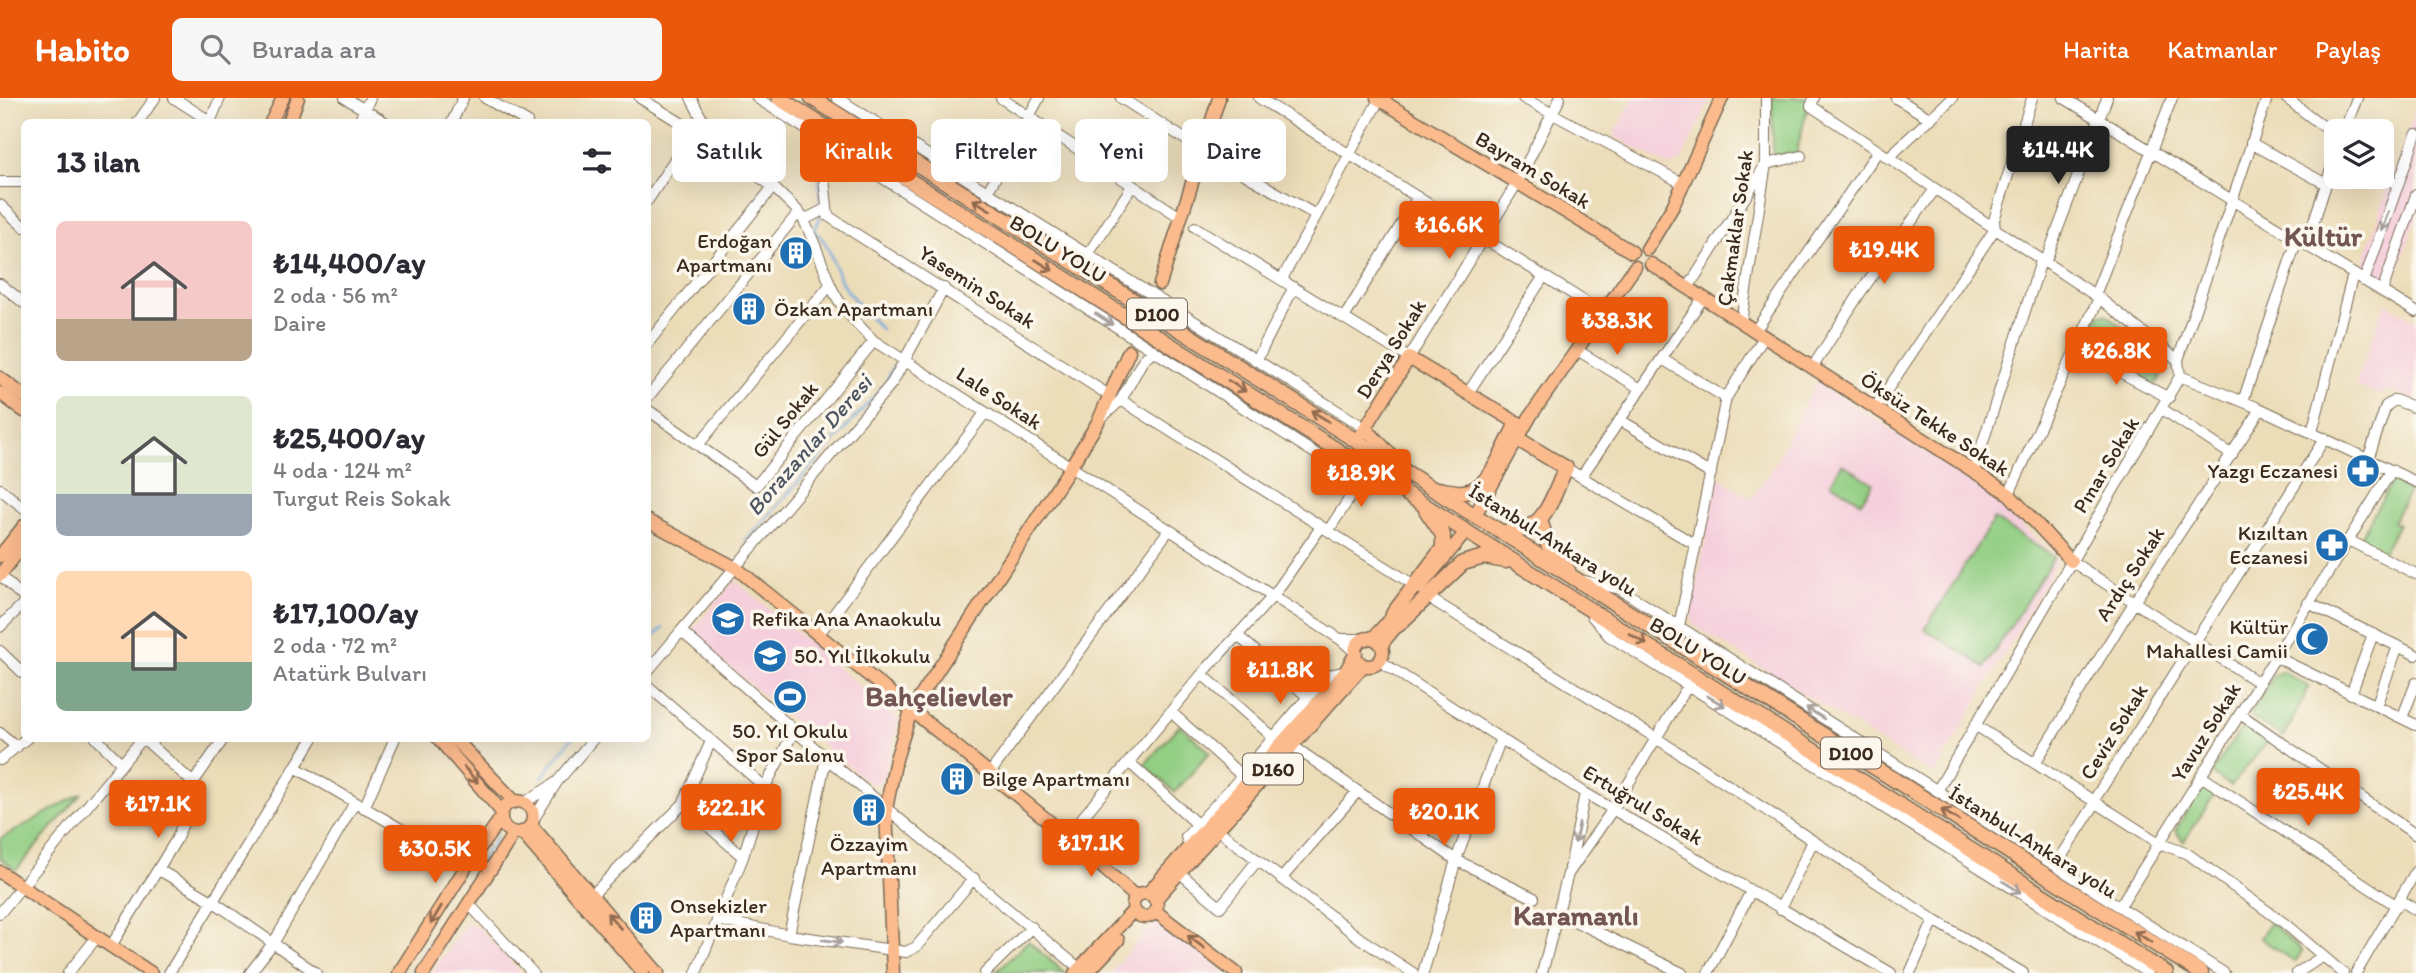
<!DOCTYPE html>
<html lang="tr">
<head>
<meta charset="utf-8">
<style>
	:root { --surface:#fff; --page:#f7f7f7; --text:#2b2b33; --muted:#7c7c81; --accent:#ea580c }
	body { margin:0; font-family:Itim,sans-serif; background:var(--page); color:var(--text); height:100vh; display:flex; flex-direction:column; font-size:26px; white-space:nowrap }
	* { box-sizing:border-box; margin:0 }
	p { font-size:23px; color:var(--muted) }
	.icon { flex:none; width:38px; height:38px; fill:none; stroke:currentColor; stroke-width:2; stroke-linecap:round; stroke-linejoin:round }
	.map { position:relative; flex:1; overflow:hidden }
	.drawer { position:absolute; left:21px; top:21px; width:630px; height:623px; display:flex; flex-direction:column; background:var(--surface); border-radius:10px; box-shadow:0 7px 28px #0002 }
	.drawer>* { flex:none }
	.banner { position:absolute; left:672px; top:21px; width:665px; height:63px; display:flex; gap:14px }
	.fabs { position:absolute; left:2324px; top:21px; display:grid; gap:14px }
	.fabs a { display:grid; place-items:center; width:70px; height:70px; border-radius:10px; background:var(--surface); box-shadow:0 7px 28px #0002; font-size:35px }
	.price { position:absolute; translate:-50% -60px; padding:0 16px; border-radius:7px; background:var(--accent); color:#fff; font-size:23px; line-height:46px; filter:drop-shadow(0 2px 4px #0008) }
	.price::after { content:''; position:absolute; left:50%; top:42px; width:21px; height:16px; margin-left:-10px; background:inherit; clip-path:polygon(0 0,100% 0,50% 100%) }
	.price.selected { background:#222; color:#fff }
	ul { padding:0; list-style:none }
	li { display:flex; align-items:center; gap:21px; height:175px; padding:0 35px }
	li span { display:grid; place-items:center; flex:none; width:196px; height:140px; border-radius:10px; color:#555 }
	li>.icon { margin-inline-start:auto }
	span .icon { width:84px; height:84px; fill:#fffc; stroke-width:1 }
	li b { font-size:30px }
	h2 { display:flex; justify-content:space-between; align-items:center; height:84px; padding:0 35px; font-size:30px }
	.pill { padding:0 24px; border-radius:10px; background:var(--surface); box-shadow:0 7px 28px #0002; font-size:24px; line-height:63px }
	.pill.selected { background:var(--accent); color:#fff }
	header { display:flex; align-items:center; gap:42px; box-sizing:border-box; height:98px; padding:0 35px; background:var(--accent); color:#fff }
	header strong { font-size:33px }
	nav { display:flex; gap:38px; margin-inline-start:auto; font-size:24px }
	.search { width:490px; height:63px; background:var(--page); display:flex; align-items:center; gap:18px; box-sizing:border-box; padding:0 24px; border-radius:10px; color:var(--muted); font-size:26px }
	.map>svg:first-child { display:block }
	.built { fill:#f5cfdc }
	.green { fill:#92ce83; stroke:#667c50; stroke-width:2 }
	.lines { fill:none; stroke-linecap:round; stroke-linejoin:round }
	.stream { stroke:#6ea8de; stroke-width:2.5 }
	.major-tunnel { stroke:#c9b99a; stroke-width:12; stroke-dasharray:12 6; stroke-linecap:butt }
	.minor-casing { stroke:#796954; stroke-width:12 }
	.major-casing { stroke:#796954; stroke-width:15 }
	.highway-casing { stroke:#796954; stroke-width:17 }
	.minor { stroke:#fff; stroke-width:10 }
	.major { stroke:#fbbb8d; stroke-width:12 }
	.highway { stroke:#fbbb8d; stroke-width:14 }
	.oneway { stroke:#916b50 }
	.oneway2 { stroke:#a79f9a }
	.labels { text-anchor:middle; stroke-width:7; stroke-linejoin:round; paint-order:stroke }
	.shield { fill:#fbf7ec; stroke:#75685c; stroke-width:2 }
	.shield-label { font-size:19px; font-weight:bold; fill:#3b2a1e }
	.street-label { font-size:21px; fill:#3b2a1e; stroke:#fbf7ec }
	.poi-label { font-size:21px; fill:#3b2a1e; stroke:#fbf7ec; text-anchor:start }
	.water-label { font-size:23px; font-style:italic; fill:#4d5661; stroke:#fbf7ec }
	.district-label { font-size:28px; font-weight:bold; fill:#735555; stroke:#fbf7ec }
</style>
</head>
<body>
<header>
<strong>Habito</strong>
<div class="search"><svg class="icon" aria-label="search" viewBox="0 0 24 24"><circle cx="10" cy="10" r="6"/><path d="M15 15l6 6"/></svg>Burada ara</div>
<nav><a>Harita</a><a>Katmanlar</a><a>Paylaş</a></nav>
</header>
<div class="map">
<svg width="2416" height="875" viewBox="0 0 2416 875">
	<rect width="100%" height="100%" fill="#fbf7ec"/>
	<filter id="ink" filterUnits="userSpaceOnUse"><feTurbulence type="fractalNoise" baseFrequency=".0143" numOctaves="2"/><feDisplacementMap in="SourceGraphic" scale="14" xChannelSelector="R" yChannelSelector="G"/><feConvolveMatrix kernelMatrix="1 2 1 2 8 2 1 2 1" color-interpolation-filters="sRGB"/></filter>
	<filter id="wash" filterUnits="userSpaceOnUse"><feTurbulence type="fractalNoise" baseFrequency=".00686" numOctaves="4" result="noise"/><feDisplacementMap in="SourceGraphic" scale="28" xChannelSelector="R" yChannelSelector="G"/><feGaussianBlur stdDeviation="1.57" result="paint"/><feColorMatrix in="noise" values="0 0 0 0 0 0 0 0 0 0 0 0 0 0 0 0 0 1.4 0 .05"/><feComposite in="paint" operator="in"/></filter>
	<g filter="url(#wash)">
		<rect width="100%" height="100%" fill="#ecddb9"/>
		<!-- built -->
		<path class="built" d="M1634,0H1711L1681,63L1670,69L1613,38Z
			M2416,7V120L2392,191L2361,172L2388,89L2375,79H2382V66L2395,75Z
			M2385,205L2416,223V302L2386,292L2384,298L2355,288Z
			M1816,283L1978,386L2056,460L2055,468L1934,677L1695,528L1691,519L1717,378L1752,401L1774,367Z
			M735,482L899,622L884,679L880,683L870,686L689,536Z
			M1157,821L1227,875H1110Z
			M469,825L478,829L521,875H431L463,830Z"/>
		<!-- green -->
		<path class="green" d="M1772,0H1810L1796,56L1773,57Z
			M2099,216H2106L2160,259L2166,267L2158,284L2154,286L2089,249L2087,244Z
			M1842,366L1873,385L1861,404L1831,385Z
			M2392,384L2409,393L2393,424L2398,427L2383,454L2359,441Z
			M1994,421L2054,459L1985,569L1925,531Z
			M2283,573L2309,589L2284,639L2251,619V615L2274,578Z
			M1180,627L1210,654L1175,694L1144,667Z
			M2243,628L2268,643L2231,688L2211,675Z
			M2201,690L2215,696L2184,743L2175,733Z
			M82,695L16,772L0,760V741Z
			M2270,824L2302,853L2295,864L2260,840Z
			M1028,843L1065,875H995Z"/>
		<g class="lines">
			<!-- stream -->
			<path class="stream" d="M818,58L819,69
				M819,79L821,108
				M821,117L814,134C831,144 832,166 841,183C852,201 866,216 881,231
				M745,444L885,286L893,269
				M648,544L663,530
				M542,679L572,640
				M411,875L497,738"/>
		</g>
	</g>
	<g filter="url(#ink)">
		<g class="lines">
			<!-- major-tunnel -->
			<path class="major-tunnel" d="M1129,253L1160,186"/>
			<!-- minor casing -->
			<g class="minor-casing">
				<path id="minor" d="M174,0L211,24
					M345,0L385,24
					M485,0L527,24
					M640,0L714,45
					M757,0L1319,358L1345,360
					M837,0L1365,330
					M1001,0L1174,115
					M1121,0L1202,52L1316,117
					M1259,0L1603,215
					M1523,0L1684,86
					M1814,0L1811,8L2099,200L2178,262
					M1896,0L1931,21
					M2064,0L2416,214
					M2286,0L2336,38
					M138,24L155,0
					M210,24L220,0
					M359,24L370,0
					M452,24L463,0
					M2344,33L2357,0
					M2251,45L2326,86
					M1888,60L1952,0
					M823,70L828,118L1104,294
					M2382,75L2398,88
					M0,84H24
					M987,95L1039,0
					M648,102L694,32
					M0,107L24,129
					M799,114C813,137 820,161 830,186C839,208 857,226 874,243L1340,541
					M804,122L827,110
					M1195,129L1409,260L1517,85L1560,0
					M2306,147L2336,56
					M1087,158L1132,88
					M2045,165L2107,0
					M1282,181L1380,0
					M2364,183L2416,36
					M0,186L24,205
					M944,190L892,285L681,533L826,660L1079,870
					M1688,190L1766,66L1801,58
					M2382,193L2416,97
					M2095,197L2172,0
					M1344,220L1418,99
					M1741,224L1766,66V0
					M1755,233L1878,53
					M648,245L773,89
					M2076,251L2169,300
					M1577,252L1641,291
					M1662,261L1726,300
					M1256,263L1294,189
					M1812,270L1860,195L1935,91
					M2180,278L2261,311L2416,384
					M1468,295L1544,178
					M648,299L799,114L773,89L716,47L691,0
					M1121,302L1414,487
					M2243,303L2297,142
					M1875,310L1995,131L1994,122L2032,0
					M2162,311L2232,357
					M648,312L756,388L874,243
					M1100,321L1121,302L1143,262L1154,252
					M1620,322L1711,376
					M2312,334L2353,176
					M698,347L830,187
					M2368,361L2386,308L2395,302L2416,310
					M1566,370L1696,447
					M1974,372L2041,163
					M1581,379L1703,200
					M0,391L24,410
					M2009,396L2099,200
					M1328,433L1368,372
					M2348,442L2416,476
					M2071,463L2259,585
					M0,477L24,500
					M1585,483L1620,491L2224,875
					M1429,500L1656,640L1934,822L2023,875
					M2308,505L2416,557
					M1592,518L1609,538L2148,875
					M1679,528L1726,300L1764,239
					M0,529L24,505
					M818,537L985,315
					M1237,537L1308,599
					M0,553L24,576
					M1356,555L1340,541H1367
					M2276,559L2416,627
					M1380,563L1585,695L1891,875
					M648,573L681,533
					M1202,576L1273,639
					M648,588L765,689
					M2351,596L2373,536
					M2376,608L2398,548
					M1171,614L1242,678L1186,739L1190,750
					M2240,616L2416,737
					M2402,620L2416,585
					M1975,627L2159,745L2188,756L2284,825L2343,875
					M0,635L17,649
					M96,640L121,665
					M1293,648L1456,762L1534,800
					M0,662L27,640
					M1130,665L1198,727
					M2035,665L2135,503L2261,311
					M295,669L466,769
					M990,675L1169,432
					M1254,678L1256,660L1308,599L1328,577L1345,574
					M2201,678L2397,808
					M557,684L594,640
					M193,685L224,640
					M1937,693L2180,278L2178,262L2267,0
					M2094,702L2325,340
					M524,705L557,684L533,722
					M683,706L743,759
					M364,710L395,640
					M1218,732L1361,841L1413,875
					M1067,738L1202,576L1274,497L1321,429
					M1570,769L1585,695
					M159,772L214,804L316,875
					M2062,772L2063,756L2096,704
					M1180,775L1220,809L1257,763
					M1281,781L1357,694
					M591,798L683,706L711,643
					M2400,802L2416,812
					M469,806L533,875
					M2120,808L2392,372
					M1780,811L1813,743
					M1556,814L1682,875
					M0,815L143,640
					M717,822L789,837L906,854L916,849L974,780
					M789,837L826,660
					M111,848L176,742L196,695L190,682L143,640
					M68,875L97,839
					M169,875L313,640
					M250,875L274,844L354,706
					M696,875L743,759L765,689L795,631
					M985,875L1032,829
					M1423,875L1456,762L1501,640
					M1542,875L1568,776L1613,711L1689,586
					M1708,875L1750,795
					M1910,875L1934,822
					M2297,875L2323,858
					M2356,875L2416,773"/>
			</g>
			<!-- major casing -->
			<g class="major-casing">
				<path id="major" d="M1377,0L1632,154
					M271,24L283,0
					M289,24L298,0
					M1647,151L1673,108L1722,0
					M1651,166L2009,396L2071,463
					M1160,186L1219,0
					M0,280L24,298
					M0,295L24,313
					M1365,330L1402,368
					M1358,342L1409,260L1524,329
					M1479,410L1531,317L1635,169
					M648,423L736,470L1067,738L1136,799
					M0,458L24,428
					M0,477L24,446
					M1419,490L1461,440
					M1355 554a14 14 0 1 1 28 0a14 14 0 1 1-28 0Z
					M1367,541L1375,538L1399,511
					M1381,547L1404,519
					M438,640L502,714
					M454,640L515,704
					M501 719a16 16 0 1 1 32 0a16 16 0 1 1-32 0Z
					M531,727L658,875
					M522,735L643,875
					M0,774L151,875
					M1133 807a12 12 0 1 1 24 0a12 12 0 1 1-24 0Z
					M1147,796L1345,574L1356,555
					M1155,802L1364,567
					M1155,813L1236,875
					M399,875L466,769L501,720
					M424,875L514,735
					M893,875L886,711L896,661L911,613L1070,370L1098,324L1129,253
					M1075,875L1134,812
					M1087,875L1118,842"/>
			</g>
			<!-- highway casing -->
			<g class="highway-casing">
				<path id="highway" d="M779,0L2166,875
					M812,0L2201,875
					M1437,391C1445,392 1456,395 1464,394C1491,392 1506,345 1517,325
					M1540,422L1548,447L1568,472
					M1503,434C1546,435 1550,403 1566,370L1521,343
					M1393,516L1443,450V437L1426,412
					M1398,527L1463,465L1484,459L1506,463"/>
			</g>
			<!-- minor -->
			<use href="#minor" class="minor"/>
			<!-- major -->
			<use href="#major" class="major"/>
			<!-- highway -->
			<use href="#highway" class="highway"/>
		</g>
		<!-- one-way arrows -->
		<defs><path id="oneway-shaft" d="M-6 0H5M1.5-3L5.5 0L1.5 3" fill="none" stroke-width="1.6" stroke-linecap="round" stroke-linejoin="round" transform="scale(1.75)"/></defs>
		<g class="oneway">
			<use href="#oneway-shaft" transform="translate(982 107) rotate(-148)"/>
			<use href="#oneway-shaft" transform="translate(1044 167) rotate(32)"/>
			<use href="#oneway-shaft" transform="translate(1237 288) rotate(32)"/>
			<use href="#oneway-shaft" transform="translate(1320 318) rotate(-148)"/>
			<use href="#oneway-shaft" transform="translate(1638 541) rotate(32)"/>
			<use href="#oneway-shaft" transform="translate(471 677) rotate(49)"/>
			<use href="#oneway-shaft" transform="translate(1950 717) rotate(-148)"/>
			<use href="#oneway-shaft" transform="translate(436 817) rotate(121)"/>
			<use href="#oneway-shaft" transform="translate(614 823) rotate(-131)"/>
			<use href="#oneway-shaft" transform="translate(2143 839) rotate(-148)"/>
			<use href="#oneway-shaft" transform="translate(1196 844) rotate(-143)"/>
		</g>
		<g class="oneway2">
			<use href="#oneway-shaft" transform="translate(2385 123) rotate(110)"/>
			<use href="#oneway-shaft" transform="translate(1104 221) rotate(33)"/>
			<use href="#oneway-shaft" transform="translate(1716 603) rotate(31)"/>
			<use href="#oneway-shaft" transform="translate(1815 615) rotate(-147)"/>
			<use href="#oneway-shaft" transform="translate(1577 735) rotate(102)"/>
			<use href="#oneway-shaft" transform="translate(2012 789) rotate(32)"/>
			<use href="#oneway-shaft" transform="translate(832 843) rotate(8)"/>
		</g>
	</g>
	<!-- icons -->
	<defs>
		<g id="building-disc" transform="scale(1.75)"><circle r="9.5" fill="#1f6fb2" stroke="#fbf7ec"/><path d="M-4-6H4V6H1V3H-1V6H-4ZM-2.5-4.3h1.7v1.8h-1.7ZM.8-4.3h1.7v1.8H.8ZM-2.5-1h1.7V.8h-1.7ZM.8-1h1.7V.8H.8Z" fill="#fff"/></g>
		<g id="pharmacy-disc" transform="scale(1.75)"><circle r="9.5" fill="#1f6fb2" stroke="#fbf7ec"/><path d="M-2-6h4v4h4v4h-4v4h-4v-4h-4v-4h4Z" fill="#fff"/></g>
		<g id="school-disc" transform="scale(1.75)"><circle r="9.5" fill="#1f6fb2" stroke="#fbf7ec"/><path d="M0-5L7-2L0 1L-7-2ZM-4 1L0 2.5L4 1V4Q0 6-4 4Z" fill="#fff"/></g>
		<g id="mosque-disc" transform="scale(1.75)"><circle r="9.5" fill="#1f6fb2" stroke="#fbf7ec"/><path d="M3.5-4.9A6 6 0 1 0 3.5 4.9A5 5 0 1 1 3.5-4.9Z" fill="#fff"/></g>
		<g id="stadium-disc" transform="scale(1.75)"><circle r="9.5" fill="#1f6fb2" stroke="#fbf7ec"/><path d="M0-5a6.5 5 0 1 0 0 10a6.5 5 0 1 0 0-10ZM-3.5-1.8h7v3.6h-7Z" fill="#fff"/></g>
	</defs>
	<g fill-rule="evenodd">
		<use href="#building-disc" x="796" y="155"/>
		<use href="#building-disc" x="749" y="211"/>
		<use href="#pharmacy-disc" x="2363" y="373"/>
		<use href="#pharmacy-disc" x="2332" y="447"/>
		<use href="#school-disc" x="728" y="521"/>
		<use href="#mosque-disc" x="2312" y="541"/>
		<use href="#school-disc" x="770" y="558"/>
		<use href="#stadium-disc" x="790" y="599"/>
		<use href="#building-disc" x="957" y="681"/>
		<use href="#building-disc" x="869" y="712"/>
		<use href="#building-disc" x="646" y="820"/>
	</g>
	<g class="labels">
		<!-- shield labels -->
		<g class="shield">
			<rect x="1127" y="200.5" width="60" height="31" rx="5"/>
			<rect x="1821" y="639.5" width="60" height="31" rx="5"/>
			<rect x="1243" y="655.5" width="60" height="31" rx="5"/>
		</g>
		<g class="shield-label">
			<text x="1157" y="223">D100</text>
			<text x="1851" y="662">D100</text>
			<text x="1273" y="678">D160</text>
		</g>
		<!-- street labels -->
		<g class="street-label">
			<text transform="translate(1533 72) rotate(31)" y="7">Bayram Sokak</text>
			<text transform="translate(1735 130) rotate(-82)" y="7">Çakmaklar Sokak</text>
			<text transform="translate(1058 151) rotate(32)" y="7">BOLU YOLU</text>
			<text transform="translate(977 189) rotate(33)" y="7">Yasemin Sokak</text>
			<text transform="translate(1391 251) rotate(-58)" y="7">Derya Sokak</text>
			<text transform="translate(999 300) rotate(33)" y="7">Lale Sokak</text>
			<text transform="translate(785 322) rotate(-51)" y="7">Gül Sokak</text>
			<text transform="translate(1935 326) rotate(33)" y="7">Öksüz Tekke Sokak</text>
			<text transform="translate(2106 367) rotate(-59)" y="7">Pınar Sokak</text>
			<text transform="translate(1553 442) rotate(32)" y="7">İstanbul-Ankara yolu</text>
			<text transform="translate(2130 476) rotate(-57)" y="7">Ardıç Sokak</text>
			<text transform="translate(1698 553) rotate(32)" y="7">BOLU YOLU</text>
			<text transform="translate(2114 634) rotate(-58)" y="7">Ceviz Sokak</text>
			<text transform="translate(2206 634) rotate(-58)" y="7">Yavuz Sokak</text>
			<text transform="translate(1643 707) rotate(31)" y="7">Ertuğrul Sokak</text>
			<text transform="translate(2033 744) rotate(32)" y="7">İstanbul-Ankara yolu</text>
		</g>
		<!-- poi labels -->
		<g class="poi-label">
			<text x="772" y="150" text-anchor="end">Erdoğan<tspan x="772" dy="24">Apartmanı</tspan></text>
			<text x="774" y="218">Özkan Apartmanı</text>
			<text x="2338" y="380" text-anchor="end">Yazgı Eczanesi</text>
			<text x="2308" y="442" text-anchor="end">Kızıltan<tspan x="2308" dy="24">Eczanesi</tspan></text>
			<text x="752" y="528">Refika Ana Anaokulu</text>
			<text x="2288" y="536" text-anchor="end">Kültür<tspan x="2288" dy="24">Mahallesi Camii</tspan></text>
			<text x="794" y="565">50. Yıl İlkokulu</text>
			<text x="790" y="640" text-anchor="middle">50. Yıl Okulu<tspan x="790" dy="24">Spor Salonu</tspan></text>
			<text x="982" y="688">Bilge Apartmanı</text>
			<text x="869" y="753" text-anchor="middle">Özzayim<tspan x="869" dy="24">Apartmanı</tspan></text>
			<text x="670" y="815">Onsekizler<tspan x="670" dy="24">Apartmanı</tspan></text>
		</g>
		<!-- water labels -->
		<g class="water-label">
			<text transform="translate(809 347) rotate(-49)" y="8">Borazanlar Deresi</text>
		</g>
		<!-- district labels -->
		<g class="district-label">
			<text x="2323" y="148">Kültür</text>
			<text x="939" y="608">Bahçelievler</text>
			<text x="1576" y="827">Karamanlı</text>
		</g>
	</g>
</svg>
<div class="fabs">
<a><svg class="icon" aria-label="layers" viewBox="0 0 24 24"><path d="M12 4l9 5-9 5-9-5zM3 14l9 5 9-5"/></svg></a>
</div>
<b class="price selected" style="left:2058px;top:88px">₺14.4K</b>
<b class="price" style="left:1449px;top:163px">₺16.6K</b>
<b class="price" style="left:1884px;top:188px">₺19.4K</b>
<b class="price" style="left:1617px;top:259px">₺38.3K</b>
<b class="price" style="left:2116px;top:289px">₺26.8K</b>
<b class="price" style="left:1361px;top:411px">₺18.9K</b>
<b class="price" style="left:1280px;top:608px">₺11.8K</b>
<b class="price" style="left:2308px;top:730px">₺25.4K</b>
<b class="price" style="left:158px;top:742px">₺17.1K</b>
<b class="price" style="left:731px;top:746px">₺22.1K</b>
<b class="price" style="left:1444px;top:750px">₺20.1K</b>
<b class="price" style="left:1091px;top:781px">₺17.1K</b>
<b class="price" style="left:435px;top:787px">₺30.5K</b>
<div class="banner">
<a class="pill">Satılık</a>
<a class="pill selected">Kiralık</a>
<a class="pill">Filtreler</a>
<a class="pill">Yeni</a>
<a class="pill">Daire</a>
</div>
<section class="drawer">
<h2>13 ilan<svg class="icon" aria-label="filters" viewBox="0 0 24 24"><path d="M4 7h16M4 17h16"/><circle cx="9" cy="7" r="2"/><circle cx="15" cy="17" r="2"/></svg></h2>
<ul>
<li><span style="background:linear-gradient(#f6c9c9 70%,#b9a48a 0)"><svg class="icon" aria-label="home" viewBox="0 0 24 24"><path d="M3 11l9-7 9 7M6 9v11h12V9"/></svg></span><div><b>₺14,400/ay</b><p>2 oda · 56 m²</p><p>Daire</p></div></li>
<li><span style="background:linear-gradient(#dfe7d0 70%,#9aa5b1 0)"><svg class="icon" aria-label="home" viewBox="0 0 24 24"><path d="M3 11l9-7 9 7M6 9v11h12V9"/></svg></span><div><b>₺25,400/ay</b><p>4 oda · 124 m²</p><p>Turgut Reis Sokak</p></div></li>
<li><span style="background:linear-gradient(#ffd9b3 65%,#7fa58c 0)"><svg class="icon" aria-label="home" viewBox="0 0 24 24"><path d="M3 11l9-7 9 7M6 9v11h12V9"/></svg></span><div><b>₺17,100/ay</b><p>2 oda · 72 m²</p><p>Atatürk Bulvarı</p></div></li>
</ul>
</section>
</div>
</body>
</html>
